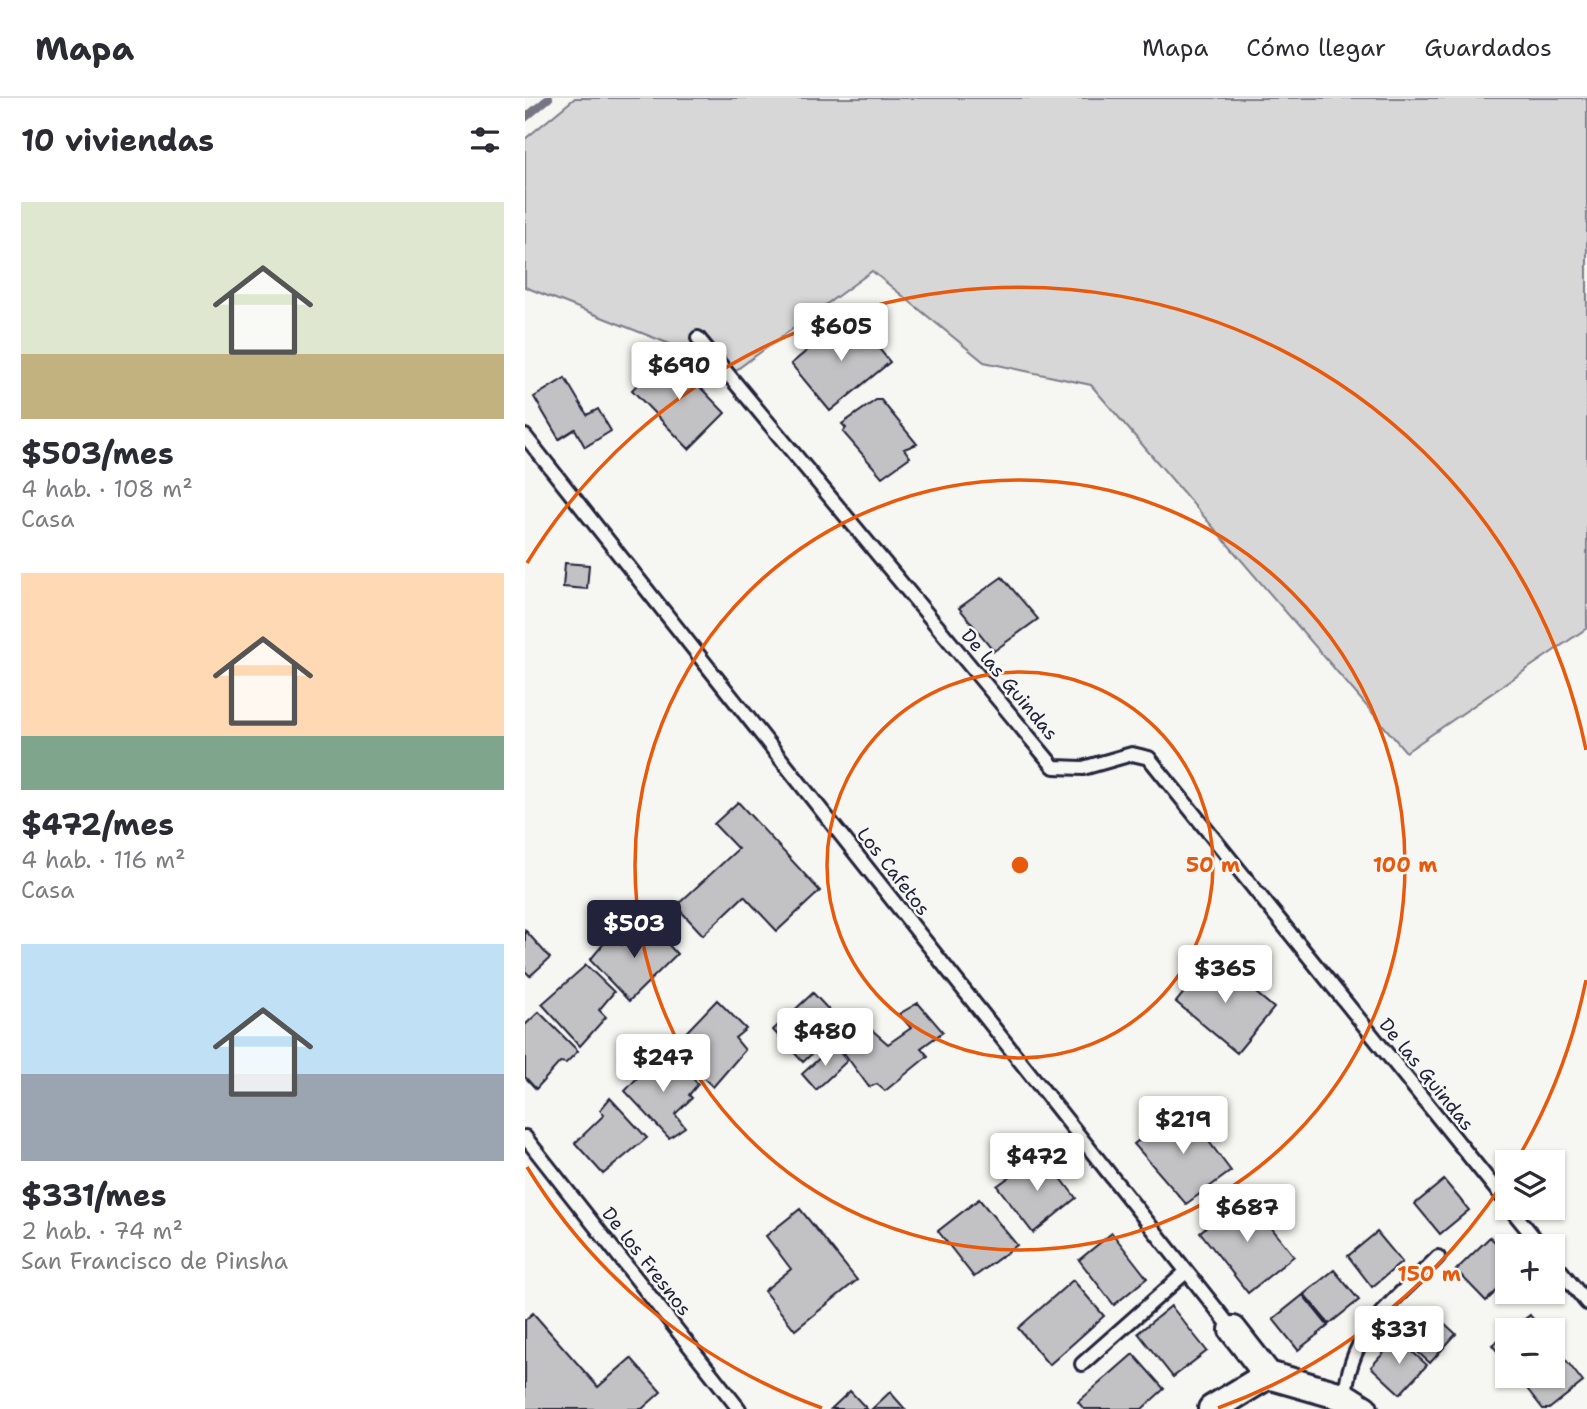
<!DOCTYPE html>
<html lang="es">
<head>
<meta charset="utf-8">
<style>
	:root { --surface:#fff; --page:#f2f2f3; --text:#2b2b33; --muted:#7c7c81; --line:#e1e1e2; --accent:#22223b }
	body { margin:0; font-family:"Shantell Sans",sans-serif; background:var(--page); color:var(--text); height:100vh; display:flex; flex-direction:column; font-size:26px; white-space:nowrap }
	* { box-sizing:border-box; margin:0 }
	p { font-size:23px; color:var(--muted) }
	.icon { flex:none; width:38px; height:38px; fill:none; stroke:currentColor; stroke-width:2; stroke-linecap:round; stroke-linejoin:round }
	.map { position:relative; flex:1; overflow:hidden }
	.drawer { display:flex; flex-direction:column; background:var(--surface); width:525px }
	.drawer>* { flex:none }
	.controls { position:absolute; left:970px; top:1052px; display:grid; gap:14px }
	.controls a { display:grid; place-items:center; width:70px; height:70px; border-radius:0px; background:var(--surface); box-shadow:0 2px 5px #0004; font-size:35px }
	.price { position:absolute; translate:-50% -60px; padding:0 16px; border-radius:7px; background:#fff; color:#222; font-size:23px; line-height:46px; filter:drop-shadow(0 2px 4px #0008) }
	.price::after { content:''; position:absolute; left:50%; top:42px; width:21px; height:16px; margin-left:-10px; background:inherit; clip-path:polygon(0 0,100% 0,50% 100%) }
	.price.selected { background:var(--accent); color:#fff }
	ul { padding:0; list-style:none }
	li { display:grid; align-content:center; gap:14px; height:371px; padding:0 21px }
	li span { display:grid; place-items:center; height:217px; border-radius:0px; color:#555 }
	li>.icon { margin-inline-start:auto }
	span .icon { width:126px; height:126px; fill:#fffc; stroke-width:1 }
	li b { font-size:30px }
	h2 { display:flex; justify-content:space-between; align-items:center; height:84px; padding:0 21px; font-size:30px }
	header { display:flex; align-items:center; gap:42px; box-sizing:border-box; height:98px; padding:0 35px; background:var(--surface); border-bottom:2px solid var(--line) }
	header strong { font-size:33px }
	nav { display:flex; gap:38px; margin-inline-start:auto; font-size:24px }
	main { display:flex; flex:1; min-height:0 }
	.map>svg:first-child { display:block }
	.green { fill:#d7d7d7; stroke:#7c7c89; stroke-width:2 }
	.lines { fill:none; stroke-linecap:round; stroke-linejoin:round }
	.stream { stroke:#757583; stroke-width:8 }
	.building { fill:#c2c2c4; stroke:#22223b; stroke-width:2 }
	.service-casing { stroke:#22223b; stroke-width:18 }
	.minor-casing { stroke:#22223b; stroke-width:32 }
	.service { stroke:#f6f6f2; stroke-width:12 }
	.minor { stroke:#f6f6f2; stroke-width:26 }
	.ring { fill:none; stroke:#e8590c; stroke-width:3.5 }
	.labels { text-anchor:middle; stroke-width:5; stroke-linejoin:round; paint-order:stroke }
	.street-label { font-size:19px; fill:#22223b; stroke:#f6f6f2 }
	.centre { fill:#e8590c; stroke:#f6f6f2; stroke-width:3.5 }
	.ring-label { font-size:21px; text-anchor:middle; font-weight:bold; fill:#e8590c; stroke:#f6f6f2; stroke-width:5; stroke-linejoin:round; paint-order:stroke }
</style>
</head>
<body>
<header>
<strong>Mapa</strong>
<nav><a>Mapa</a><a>Cómo llegar</a><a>Guardados</a></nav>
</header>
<main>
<section class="drawer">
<h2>10 viviendas<svg class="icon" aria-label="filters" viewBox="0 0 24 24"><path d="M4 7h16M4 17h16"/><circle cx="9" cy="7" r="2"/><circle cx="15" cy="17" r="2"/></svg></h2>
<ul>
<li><span style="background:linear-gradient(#dfe7d0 70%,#c2b280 0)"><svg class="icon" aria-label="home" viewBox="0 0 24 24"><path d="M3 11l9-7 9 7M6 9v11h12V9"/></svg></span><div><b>$503/mes</b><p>4 hab. · 108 m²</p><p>Casa</p></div></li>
<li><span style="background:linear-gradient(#ffd9b3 75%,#7fa58c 0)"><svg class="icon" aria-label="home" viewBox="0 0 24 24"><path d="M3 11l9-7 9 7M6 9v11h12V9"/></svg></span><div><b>$472/mes</b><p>4 hab. · 116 m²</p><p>Casa</p></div></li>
<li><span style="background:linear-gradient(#bfe0f5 60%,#9aa5b1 0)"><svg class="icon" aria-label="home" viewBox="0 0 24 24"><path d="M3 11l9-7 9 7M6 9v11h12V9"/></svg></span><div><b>$331/mes</b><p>2 hab. · 74 m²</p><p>San Francisco de Pinsha</p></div></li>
</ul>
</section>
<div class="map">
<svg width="1062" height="1311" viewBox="0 0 1062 1311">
	<rect width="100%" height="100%" fill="#f6f6f2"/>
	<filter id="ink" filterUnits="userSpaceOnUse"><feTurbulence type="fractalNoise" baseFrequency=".0143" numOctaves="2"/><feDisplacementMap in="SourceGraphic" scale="14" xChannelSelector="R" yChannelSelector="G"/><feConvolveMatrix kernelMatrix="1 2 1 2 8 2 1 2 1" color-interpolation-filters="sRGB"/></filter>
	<g filter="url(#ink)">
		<!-- green -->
		<path class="green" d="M50,0H1062V530L881,654L566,287L459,264L347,173L211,272L0,189V41Z"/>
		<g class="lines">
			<!-- stream -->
			<path class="stream" d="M0,20L24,0"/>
		</g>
		<!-- building -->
		<path class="building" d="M326,216L365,264L305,313L266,266Z
			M143,256L200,315L164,351L107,292Z
			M40,280L62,317L73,311L86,333L60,349L50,331L34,341L9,299Z
			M351,302H356L392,346L379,351L385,359L357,379L318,334L321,330L317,326Z
			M40,465L64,467L62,491L38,489Z
			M477,479L513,521L469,553L434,510Z
			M213,704L295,793L252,833L219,798L178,837L151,808L213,751L189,726Z
			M122,823L152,856L104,903L65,862L85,838L97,847Z
			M0,832L25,860L5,878L0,873Z
			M688,859L749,910L712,955L651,904Z
			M61,867L89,894L74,912L81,919L55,948L17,906Z
			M288,895L318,927L278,964L248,932Z
			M192,902L221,931L210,940L220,952L188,989L147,949Z
			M393,905L418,934L396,950L403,958L360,993L352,986L344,989L319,955L347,932L363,946L386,930L374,916Z
			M14,914L53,953L41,965L35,964L11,991L0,979V927Z
			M309,947L322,963L291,992L277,976Z
			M147,958L173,986L164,997L167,1000L150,1016L160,1029L144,1040L100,993L123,968L129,972Z
			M85,1000L122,1040L78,1076L50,1045L79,1017L75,1012Z
			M658,1009L706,1073L661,1106L609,1046Z
			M517,1055L551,1100L508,1135L472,1088Z
			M919,1082L944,1112L915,1136L890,1106Z
			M721,1098L769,1158L723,1195L675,1134Z
			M454,1101L492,1147L449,1179L413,1133Z
			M275,1111L332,1182L270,1232L239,1193L266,1171L241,1138Z
			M852,1134L877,1164L847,1189L823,1158Z
			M587,1135L622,1180L589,1207L554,1162Z
			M965,1139L982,1156V1183L961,1203L931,1172Z
			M809,1172L834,1202L804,1226L779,1196Z
			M548,1182L579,1218L524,1267L493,1230Z
			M778,1197L803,1228L773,1252L748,1221Z
			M646,1208L682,1253L648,1279L613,1235Z
			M902,1209L931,1236L905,1265L875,1238Z
			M8,1215L73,1289L106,1260L136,1294L117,1311H0V1222Z
			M1005,1217L1017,1232H986Z
			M982,1235V1265L967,1247Z
			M872,1240L902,1267L875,1296L846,1269Z
			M1027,1244L1058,1284L1024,1311H1018L992,1278H1027Z
			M608,1256L639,1291L617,1311H559L553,1304Z
			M325,1293L342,1311H306Z
			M365,1294L380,1311H347Z"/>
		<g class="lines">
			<!-- service casing -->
			<g class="service-casing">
				<path id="service" d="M173,240L529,669L558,670L607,656L624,660L982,1105
					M0,338L708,1232
					M0,1039L214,1311
					M985,1110L1016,1148
					M1027,1162L1062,1205
					M557,1266L661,1174
					M820,1299C825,1232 868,1204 913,1159"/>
			</g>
			<!-- minor casing -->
			<g class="minor-casing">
				<path id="minor" d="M708,1232L743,1277
					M687,1311L743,1277L820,1299L839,1311"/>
			</g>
			<!-- service -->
			<use href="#service" class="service"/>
			<!-- minor -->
			<use href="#minor" class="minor"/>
		</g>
	</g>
	<!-- distance rings -->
	<g class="ring">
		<circle cx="495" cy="767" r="193"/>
		<circle cx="495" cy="767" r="385"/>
		<path d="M1061 882A578 578 0 0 1 993 1060M980 1082A578 578 0 0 1 693 1310M297 1310A578 578 0 0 1 2 1069M2 465A578 578 0 0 1 1061 652"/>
	</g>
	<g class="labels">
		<!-- street labels -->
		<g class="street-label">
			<text transform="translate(485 586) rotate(50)" y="7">De las Guindas</text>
			<text transform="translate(369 773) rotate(52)" y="7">Los Cafetos</text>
			<text transform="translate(902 976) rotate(51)" y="7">De las Guindas</text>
			<text transform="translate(122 1163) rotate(52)" y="7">De los Fresnos</text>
		</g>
	</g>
	<circle cx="495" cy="767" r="10" class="centre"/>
	<g class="ring-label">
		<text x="688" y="774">50 m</text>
		<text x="880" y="774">100 m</text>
		<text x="904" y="1183">150 m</text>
	</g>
</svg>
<div class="controls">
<a><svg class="icon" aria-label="layers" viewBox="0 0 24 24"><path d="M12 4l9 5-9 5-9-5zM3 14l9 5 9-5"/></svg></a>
<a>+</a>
<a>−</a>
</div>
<b class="price" style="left:316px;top:265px">$605</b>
<b class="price" style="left:154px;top:304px">$690</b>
<b class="price selected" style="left:109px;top:862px">$503</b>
<b class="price" style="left:700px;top:907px">$365</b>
<b class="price" style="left:300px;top:970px">$480</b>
<b class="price" style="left:138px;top:996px">$247</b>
<b class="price" style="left:658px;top:1058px">$219</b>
<b class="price" style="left:512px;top:1095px">$472</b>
<b class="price" style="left:722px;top:1146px">$687</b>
<b class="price" style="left:874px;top:1268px">$331</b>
</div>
</main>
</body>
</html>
